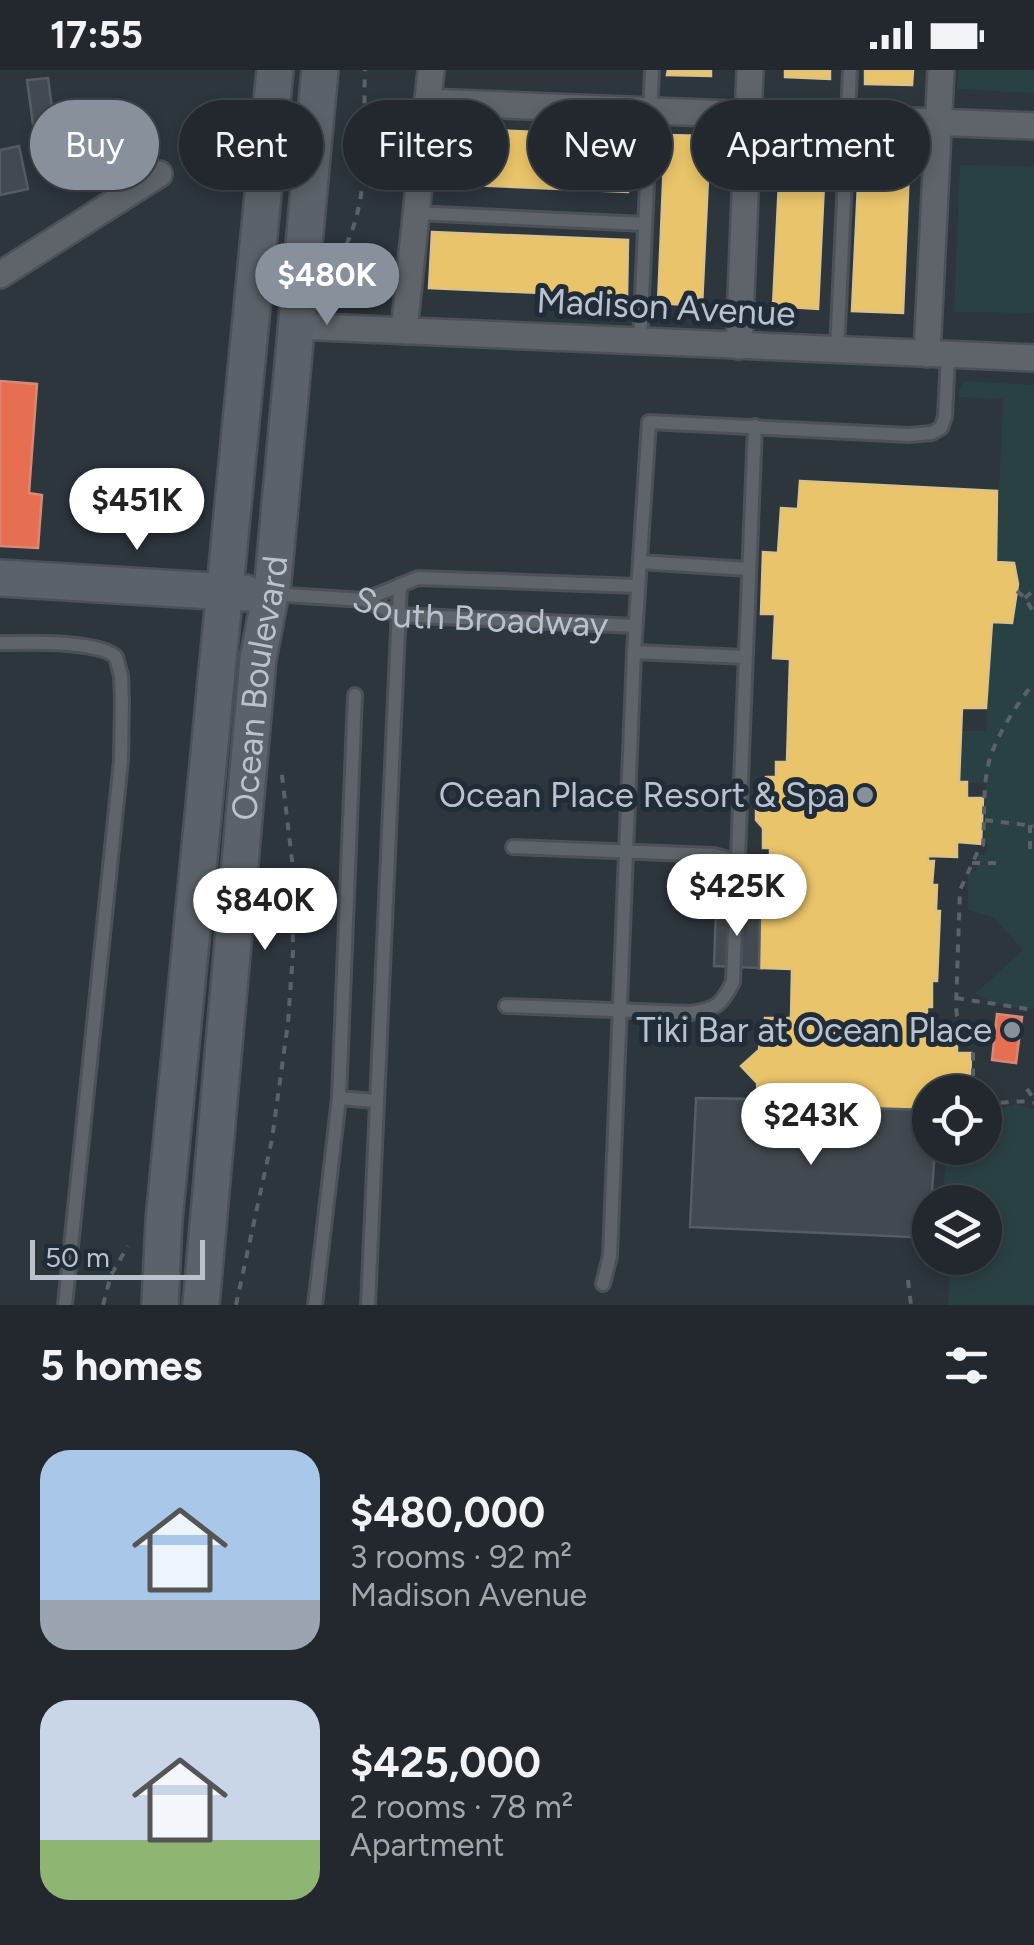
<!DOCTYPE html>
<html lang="en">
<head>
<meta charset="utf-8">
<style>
	:root { --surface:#22282e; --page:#2a3036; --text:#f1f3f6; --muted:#a2a6aa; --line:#3f444a; --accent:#88919b }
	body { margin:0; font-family:Figtree,sans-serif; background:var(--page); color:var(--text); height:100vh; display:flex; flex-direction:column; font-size:38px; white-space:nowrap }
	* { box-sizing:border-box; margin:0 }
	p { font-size:32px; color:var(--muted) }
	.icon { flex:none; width:55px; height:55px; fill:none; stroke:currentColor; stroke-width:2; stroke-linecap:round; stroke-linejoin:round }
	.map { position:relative; height:1235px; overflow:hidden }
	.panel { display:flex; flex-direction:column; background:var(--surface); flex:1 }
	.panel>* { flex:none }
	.guide { position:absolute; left:30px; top:30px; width:975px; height:90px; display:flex; gap:20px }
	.buttons { position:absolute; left:912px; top:1005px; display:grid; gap:20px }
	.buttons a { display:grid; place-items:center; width:90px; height:90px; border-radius:50%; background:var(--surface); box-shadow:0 5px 15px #0003,0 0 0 2px var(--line); font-size:50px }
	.scale { position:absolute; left:30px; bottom:25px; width:175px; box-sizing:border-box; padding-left:10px; border:5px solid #b9c2cd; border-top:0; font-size:28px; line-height:35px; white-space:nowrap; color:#b9c2cd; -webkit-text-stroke:8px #202c38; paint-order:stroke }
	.price { position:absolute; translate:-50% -85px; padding:0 22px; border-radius:35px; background:#fff; color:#222; font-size:32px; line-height:65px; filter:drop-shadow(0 2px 5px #0008) }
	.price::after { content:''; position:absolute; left:50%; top:60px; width:30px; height:22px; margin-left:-15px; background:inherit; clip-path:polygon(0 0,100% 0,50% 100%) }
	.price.active { background:var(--accent); color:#fff }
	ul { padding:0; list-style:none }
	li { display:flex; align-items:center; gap:30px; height:250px; padding:0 40px }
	li span { display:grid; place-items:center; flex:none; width:280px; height:200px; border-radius:30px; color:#555 }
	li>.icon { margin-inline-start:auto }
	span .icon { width:120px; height:120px; fill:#fffc; stroke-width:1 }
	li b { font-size:42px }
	h2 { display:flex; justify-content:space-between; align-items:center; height:120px; padding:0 40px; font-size:42px }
	.pill { padding:0 35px; border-radius:45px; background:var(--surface); box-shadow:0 5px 15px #0003,0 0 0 2px var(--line); font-size:35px; line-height:90px }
	.pill.active { background:var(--accent); color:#fff }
	.status { display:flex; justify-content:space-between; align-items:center; height:70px; padding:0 50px; background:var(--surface); direction:ltr }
	.status svg { height:28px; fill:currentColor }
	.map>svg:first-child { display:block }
	.green { fill:#2a4143 }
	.homes { fill:#e9c46a; stroke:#dbc388; stroke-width:2.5 }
	.shops { fill:#e76f51; stroke:#d98876; stroke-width:2.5 }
	.building { fill:#434950; stroke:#565c64; stroke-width:2.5 }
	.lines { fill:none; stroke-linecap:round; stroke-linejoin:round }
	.lane-casing { stroke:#4c5157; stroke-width:18 }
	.street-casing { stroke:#4c5157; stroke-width:30 }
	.secondary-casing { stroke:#4c5157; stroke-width:40 }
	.path { stroke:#5b6267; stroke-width:4; stroke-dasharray:8 8; stroke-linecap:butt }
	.lane { stroke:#5e646a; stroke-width:12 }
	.street { stroke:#5e646a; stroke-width:25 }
	.secondary { stroke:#5c6269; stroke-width:35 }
	.poi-dot { fill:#88919b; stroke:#202c38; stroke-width:4 }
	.labels { text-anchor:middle; stroke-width:10; stroke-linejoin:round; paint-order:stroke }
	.street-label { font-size:35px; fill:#b9c2cd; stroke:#202c38 }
	.poi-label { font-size:35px; fill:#b9c2cd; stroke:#202c38; text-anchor:end }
</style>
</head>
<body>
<div class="status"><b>17:55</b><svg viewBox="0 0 49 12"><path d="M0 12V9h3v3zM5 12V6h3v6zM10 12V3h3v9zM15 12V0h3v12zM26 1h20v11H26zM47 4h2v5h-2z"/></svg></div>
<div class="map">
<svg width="1034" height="1235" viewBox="0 0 1034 1235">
	<rect width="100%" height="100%" fill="#2d353d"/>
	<!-- green -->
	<path class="green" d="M958,0H1034V23L957,19Z
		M960,95L1034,96V243L954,242Z
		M964,311L1034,315V940L989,934L986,929L975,924L1023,880L993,847L968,840V806L977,798L978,785H986L987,774H984L986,714L959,712L961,661H986L992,552L1012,553L1018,514L1014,493L996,492L1003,329L959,327L958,322Z
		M1015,1034L1034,1039V1235H948L951,1188H985V1132H943L946,1078H985V1035L997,1039Z"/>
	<!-- homes -->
	<path class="homes" d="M668,0H711V6L667,5Z
		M785,0H830V9L785,7Z
		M865,0H913L912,15L865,14Z
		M447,58L632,66L628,122L445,114Z
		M665,65L710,66L702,236L658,233Z
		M781,70L826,72L818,239L773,236Z
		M860,72L910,74L903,243L852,241Z
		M432,162L628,170L627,227L429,218Z
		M800,411L997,421L996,492L1014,493L1018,514L1012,553L992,552L986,638H962L959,712H967V728H983L981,774L957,772V787L928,786V791H934L932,815H937L936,841H940L937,911H932V937H927V966L957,967V983H971L970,1022H930V1040L764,1035L758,1029L757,1013L741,996L759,980L761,961L765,958V948H791L792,899L759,898L760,841L796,843L797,792L770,790V778H763V758L756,750V733L765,722L766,707H776V692H787L790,589L773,588L775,544H761L763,482L778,483L781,438L798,439Z"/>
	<!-- shops -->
	<path class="shops" d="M0,311L37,314L29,423L42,425L38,478L0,476Z
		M997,944L1022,947L1016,993L992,990Z"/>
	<!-- building -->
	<path class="building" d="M48,8L52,38L66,36L69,57L60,58L63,81L37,84L27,10Z
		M19,76L28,119L0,125V80Z
		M716,839L760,841L759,898L714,896Z
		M696,1028L758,1029L764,1035L930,1040V1078H935L930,1151H916L911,1167L690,1157Z"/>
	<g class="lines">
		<!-- lane casing -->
		<g class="lane-casing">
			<g id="lane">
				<path d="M416,143L645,154"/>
				<path d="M640,272L652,0"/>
				<path d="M837,280L850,0"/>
				<path d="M640,492L749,499"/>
				<path id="s1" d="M271,524L364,530L398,545L635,556"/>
				<path d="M364,530L418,508L638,516"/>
				<path d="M0,573C27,573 98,570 116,587L121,606L122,631L121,690L65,1235"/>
				<path d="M634,582L745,587"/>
				<path d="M513,777L714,785L728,789L736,797"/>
				<path d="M506,936L690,943C716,939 721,936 733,912L755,356"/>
				<path d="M339,1028L376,1031"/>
				<path d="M603,1214L610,1186L634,582L649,352L909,365L932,363L941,358L945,347L948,286"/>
				<path d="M315,1235L339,1028L355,625"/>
				<path d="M368,1235L400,515"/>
			</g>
		</g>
		<!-- street casing -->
		<g class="street-casing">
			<path id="street" d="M427,32L1034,56
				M0,205L159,104
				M295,256L1034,288
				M404,261L431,0
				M739,276L750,0
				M927,284L941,0"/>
		</g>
		<!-- secondary casing -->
		<g class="secondary-casing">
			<g id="secondary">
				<path d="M0,508L245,523"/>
				<path d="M160,1235L164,1150L275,0"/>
				<path id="s2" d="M201,1235L258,589L273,511L320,0"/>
			</g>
		</g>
		<!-- path -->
		<path class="path" d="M331,203C375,135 362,76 365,0
			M1017,521L1025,528L1034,543
			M1025,528L1034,520
			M985,750L1034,756
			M1030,779V755
			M972,793H1001
			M956,928L1034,940
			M1027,1019L1034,1029
			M976,1022L973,1013V978L957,946L956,937L960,820L978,781L983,775C985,747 982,715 990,688C998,664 1014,639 1029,619
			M985,1030C1001,1037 1017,1028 1034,1033
			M908,1210L911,1235
			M103,1235L111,1205L128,1176
			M236,1235L272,1069L288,953L293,882L292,790L281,697"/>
		<!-- lane -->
		<use href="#lane" class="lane"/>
		<!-- street -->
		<use href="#street" class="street"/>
		<!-- secondary -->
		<use href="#secondary" class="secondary"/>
	</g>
	<!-- markers -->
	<g class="poi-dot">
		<circle cx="865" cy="725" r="10"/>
		<circle cx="1012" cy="960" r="10"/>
	</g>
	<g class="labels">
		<!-- street labels -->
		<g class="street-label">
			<text transform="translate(666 237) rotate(3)" y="12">Madison Avenue</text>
			<text dy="12" stroke="none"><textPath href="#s1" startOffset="212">South Broadway</textPath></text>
			<text dy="12" stroke="none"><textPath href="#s2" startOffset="620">Ocean Boulevard</textPath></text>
		</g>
		<!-- poi labels -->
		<g class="poi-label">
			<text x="845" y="737">Ocean Place Resort &amp; Spa</text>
			<text x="992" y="972">Tiki Bar at Ocean Place</text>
		</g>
	</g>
</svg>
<div class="buttons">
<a><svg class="icon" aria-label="locate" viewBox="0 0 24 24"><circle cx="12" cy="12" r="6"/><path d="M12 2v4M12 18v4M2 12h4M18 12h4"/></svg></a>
<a><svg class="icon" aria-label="layers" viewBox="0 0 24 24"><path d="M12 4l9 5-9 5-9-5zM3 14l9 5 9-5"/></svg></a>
</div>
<div class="scale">50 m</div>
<b class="price active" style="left:327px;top:258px">$480K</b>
<b class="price" style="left:137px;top:483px">$451K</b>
<b class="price" style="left:737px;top:869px">$425K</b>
<b class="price" style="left:265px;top:883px">$840K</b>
<b class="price" style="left:811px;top:1098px">$243K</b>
<div class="guide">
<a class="pill active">Buy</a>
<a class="pill">Rent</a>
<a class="pill">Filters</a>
<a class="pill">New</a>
<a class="pill">Apartment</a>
</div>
</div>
<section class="panel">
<h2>5 homes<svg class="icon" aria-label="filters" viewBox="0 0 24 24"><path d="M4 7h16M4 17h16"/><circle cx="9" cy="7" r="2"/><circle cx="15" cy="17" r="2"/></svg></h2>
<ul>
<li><span style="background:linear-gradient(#a9c7e8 75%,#9aa5b1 0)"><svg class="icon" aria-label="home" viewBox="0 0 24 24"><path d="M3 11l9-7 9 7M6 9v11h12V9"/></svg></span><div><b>$480,000</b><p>3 rooms · 92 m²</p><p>Madison Avenue</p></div></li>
<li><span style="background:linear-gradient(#c9d6e8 70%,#8fb573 0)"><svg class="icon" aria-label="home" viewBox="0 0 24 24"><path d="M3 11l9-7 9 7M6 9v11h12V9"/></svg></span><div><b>$425,000</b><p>2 rooms · 78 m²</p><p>Apartment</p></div></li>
</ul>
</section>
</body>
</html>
